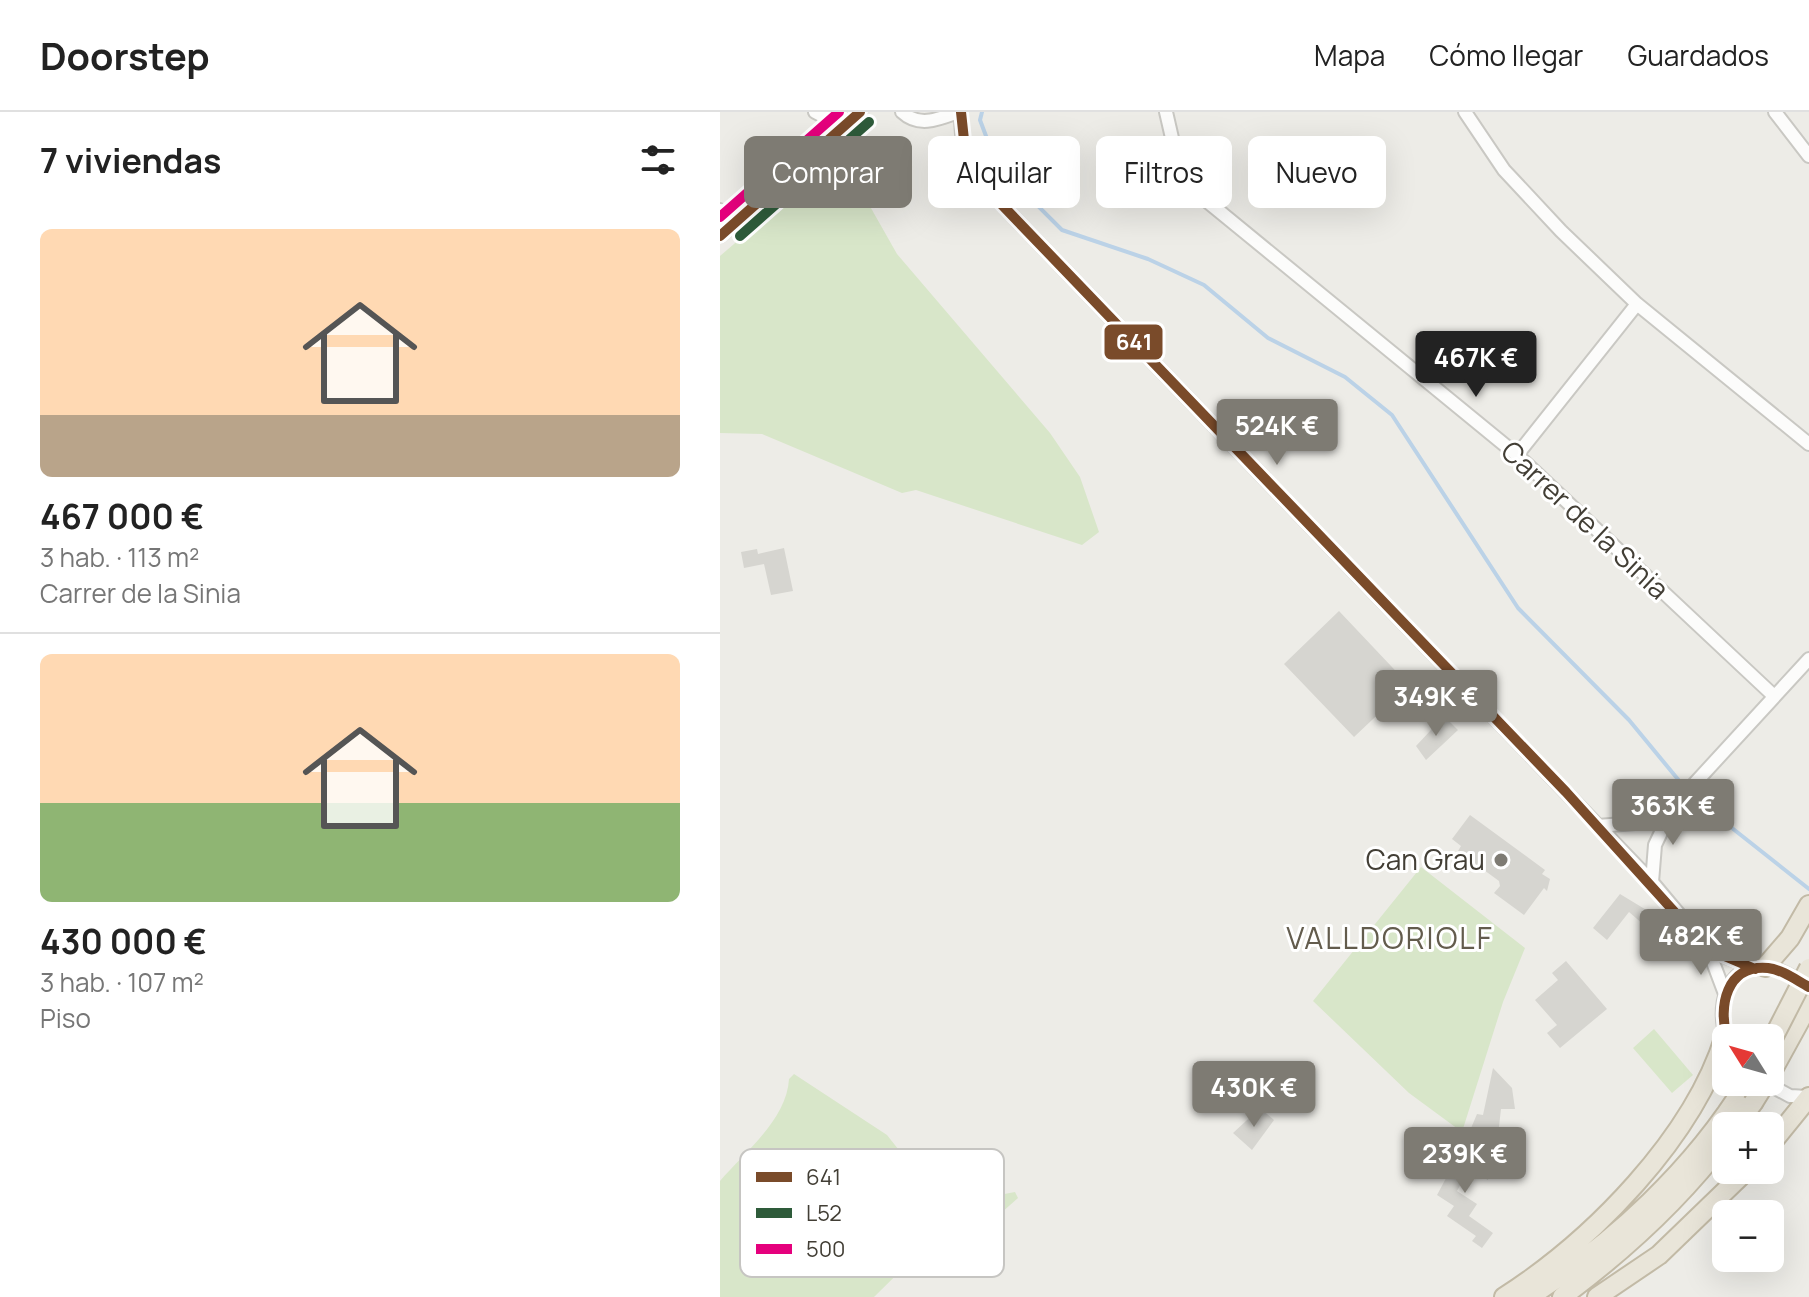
<!DOCTYPE html>
<html lang="es">
<head>
<meta charset="utf-8">
<style>
	:root { --surface:#fff; --page:#f6f6f6; --text:#222; --muted:#767676; --line:#e0e0e0; --accent:#7e7b73 }
	body { margin:0; font-family:Manrope,sans-serif; background:var(--page); color:var(--text); height:100vh; display:flex; flex-direction:column; font-size:30px; white-space:nowrap }
	* { box-sizing:border-box; margin:0 }
	p { font-size:26px; color:var(--muted) }
	.icon { flex:none; width:44px; height:44px; fill:none; stroke:currentColor; stroke-width:2; stroke-linecap:round; stroke-linejoin:round }
	.map { position:relative; flex:1; overflow:hidden }
	.panel { display:flex; flex-direction:column; background:var(--surface); width:720px }
	.panel>* { flex:none }
	.banner { position:absolute; left:24px; top:24px; width:760px; height:72px; display:flex; gap:16px }
	.needle { width:52px; rotate:307deg }
	.buttons { position:absolute; left:992px; top:912px; display:grid; gap:16px }
	.buttons a { display:grid; place-items:center; width:72px; height:72px; border-radius:12px; background:var(--surface); box-shadow:0 8px 32px #0002; font-size:40px }
	.price { position:absolute; translate:-50% -68px; padding:0 18px; border-radius:8px; background:var(--accent); color:#fff; font-size:26px; line-height:52px; filter:drop-shadow(0 2px 4px #0008) }
	.price::after { content:''; position:absolute; left:50%; top:48px; width:24px; height:18px; margin-left:-12px; background:inherit; clip-path:polygon(0 0,100% 0,50% 100%) }
	.price.active { background:#222; color:#fff }
	ul { padding:0; list-style:none }
	li { display:grid; align-content:center; gap:16px; height:424px; padding:0 40px }
	li+li { border-top:2px solid var(--line) }
	li span { display:grid; place-items:center; height:248px; border-radius:12px; color:#555 }
	li>.icon { margin-inline-start:auto }
	span .icon { width:144px; height:144px; fill:#fffc; stroke-width:1 }
	li b { font-size:34px }
	h2 { display:flex; justify-content:space-between; align-items:center; height:96px; padding:0 40px; font-size:34px }
	.tag { padding:0 28px; border-radius:12px; background:var(--surface); box-shadow:0 8px 32px #0002; font-size:28px; line-height:72px }
	.tag.active { background:var(--accent); color:#fff }
	header { display:flex; align-items:center; gap:48px; box-sizing:border-box; height:112px; padding:0 40px; background:var(--surface); border-bottom:2px solid var(--line) }
	header strong { font-size:38px }
	nav { display:flex; gap:44px; margin-inline-start:auto; font-size:28px }
	main { display:flex; flex:1; min-height:0 }
	.map>svg:first-child { display:block }
	.green { fill:#d8e6c9 }
	.lines { fill:none; stroke-linecap:round; stroke-linejoin:round }
	.stream { stroke:#bbd2e7; stroke-width:4 }
	.building { fill:#d6d5d0 }
	.minor-casing { stroke:#c9c8c3; stroke-width:16 }
	.highway-casing { stroke:#c2baa6; stroke-width:22 }
	.minor { stroke:#fcfcfb; stroke-width:12 }
	.highway { stroke:#e9e5d9; stroke-width:18 }
	.highway-bridge-casing { stroke:#c2baa6; stroke-width:22; stroke-linecap:butt }
	.highway-bridge { stroke:#e9e5d9; stroke-width:18 }
	.bus-1-casing { stroke:#fff; stroke-width:16 }
	.bus-2-casing { stroke:#fff; stroke-width:16 }
	.bus-3-casing { stroke:#fff; stroke-width:16 }
	.bus-1 { stroke:#7a4b2a; stroke-width:10 }
	.bus-2 { stroke:#2e5b3a; stroke-width:10 }
	.bus-3 { stroke:#e5007d; stroke-width:10 }
	.poi-dot { fill:#7e7b73; stroke:#fff; stroke-width:3 }
	.labels { text-anchor:middle; stroke-width:6; stroke-linejoin:round; paint-order:stroke }
	.street-label { font-size:28px; fill:#423e35; stroke:#fff }
	.poi-label { font-size:28px; fill:#423e35; stroke:#fff; text-anchor:end }
	.neighbourhood-label { font-size:30px; letter-spacing:2px; fill:#635c4d; stroke:#fff }
	.key { fill:#fff; stroke:#c6c5c2; stroke-width:2 }
	.key-label { font-size:22px; fill:#423e35 }
	.line-badge { stroke:#fff; stroke-width:3 }
	.badge-label { font-size:22px; text-anchor:middle; font-weight:bold; fill:#fff }
</style>
</head>
<body>
<header>
<strong>Doorstep</strong>
<nav><a>Mapa</a><a>Cómo llegar</a><a>Guardados</a></nav>
</header>
<main>
<section class="panel">
<h2>7 viviendas<svg class="icon" aria-label="filters" viewBox="0 0 24 24"><path d="M4 7h16M4 17h16"/><circle cx="9" cy="7" r="2"/><circle cx="15" cy="17" r="2"/></svg></h2>
<ul>
<li><span style="background:linear-gradient(#ffd9b3 75%,#b9a48a 0)"><svg class="icon" aria-label="home" viewBox="0 0 24 24"><path d="M3 11l9-7 9 7M6 9v11h12V9"/></svg></span><div><b>467 000 €</b><p>3 hab. · 113 m²</p><p>Carrer de la Sinia</p></div></li>
<li><span style="background:linear-gradient(#ffd9b3 60%,#8fb573 0)"><svg class="icon" aria-label="home" viewBox="0 0 24 24"><path d="M3 11l9-7 9 7M6 9v11h12V9"/></svg></span><div><b>430 000 €</b><p>3 hab. · 107 m²</p><p>Piso</p></div></li>
</ul>
</section>
<div class="map">
<svg width="1089" height="1185" viewBox="0 0 1089 1185">
	<rect width="100%" height="100%" fill="#edece7"/>
	<!-- green -->
	<path class="green" d="M111,49L143,82L177,142L330,321L360,365L379,420L362,433L196,378L182,381L42,322L0,321V144Z
		M701,755L805,836L783,890L742,1020L689,981L593,889Z
		M934,917L973,963L952,981L913,936Z
		M74,962L167,1023L201,1066L223,1086L242,1090L295,1080L298,1086L272,1109L232,1108L154,1185H0V1069C25,1040 67,1007 69,967Z"/>
	<g class="lines">
		<!-- stream -->
		<path class="stream" d="M262,0L260,8L272,40L286,62L342,118L428,147L484,173L548,226L625,265L672,303L798,496L909,608L961,671
			M974,686L1089,777"/>
	</g>
	<!-- building -->
	<path class="building" d="M171,26L182,39L147,70L130,51L146,37L152,43Z
		M64,436L73,479L51,483L44,452L24,456L21,440L37,437L38,442Z
		M619,499L689,573L634,625L564,552Z
		M724,604L738,618L706,648L696,634Z
		M750,703L825,758L822,762L830,767L827,779L824,776L804,803L774,781L780,774L779,769L738,739L741,734L732,727Z
		M900,782L933,802L924,813L909,800L887,828L873,816Z
		M846,849L887,897L840,936L827,921L837,913L815,888L838,868L832,861Z
		M773,956L792,976L795,997H781L777,1032L746,1028L757,1002L763,1003Z
		M540,996L554,1008L532,1038L513,1021Z
		M740,1040L771,1050L768,1068L749,1057L737,1079L757,1092L749,1104L773,1121L762,1136L752,1129L756,1124L727,1104L734,1094L717,1083Z"/>
	<g class="lines">
		<!-- minor casing -->
		<g class="minor-casing">
			<path id="minor" d="M95,0L116,11L131,6
				M182,0C199,16 219,7 238,0
				M241,0C241,29 244,47 261,71L932,770L988,837L1005,882
				M446,0L455,39L488,90L797,343L1054,584
				M745,0L784,58L841,119L917,192L1089,332
				M1055,0L1089,44
				M0,98L11,114
				M0,124L140,0
				M797,343L917,192
				M878,714L915,711L953,695
				M932,770L935,733L953,695L1089,547
				M990,838L1035,857
				M1007,926C996,897 1005,853 1045,855C1060,856 1074,866 1086,873
				M1044,970L1070,984L1089,985"/>
		</g>
		<!-- highway casing -->
		<g class="highway-casing">
			<path id="highway" d="M1045,855L1070,826L1089,793
				M1050,963L1089,892
				M1016,1014L1033,991
				M1050,1033L1089,985
				M784,1185C873,1128 973,1026 1005,924
				M809,1185C894,1131 974,1057 1027,970
				M842,1185C904,1139 960,1088 1006,1027
				M877,1185L939,1143L1027,1058"/>
		</g>
		<!-- minor -->
		<use href="#minor" class="minor"/>
		<!-- highway -->
		<use href="#highway" class="highway"/>
		<!-- highway-bridge casing -->
		<g class="highway-bridge-casing">
			<path id="highway-bridge" d="M1050,932L1089,856
				M1033,991L1046,970"/>
		</g>
		<!-- highway-bridge -->
		<use href="#highway-bridge" class="highway-bridge"/>
		<!-- bus-1 casing -->
		<g class="bus-1-casing">
			<path id="bus-1" d="M241,0L245,37L261,71L846,680L988,837L1035,857
				M0,124L140,0
				M1007,926C998,895 1006,852 1048,856C1063,858 1076,868 1089,875"/>
		</g>
		<!-- bus-2 casing -->
		<g class="bus-2-casing">
			<path id="bus-2" d="M20,124L149,10"/>
		</g>
		<!-- bus-3 casing -->
		<g class="bus-3-casing">
			<path id="bus-3" d="M0,105L119,0"/>
		</g>
		<!-- bus-1 -->
		<use href="#bus-1" class="bus-1"/>
		<!-- bus-2 -->
		<use href="#bus-2" class="bus-2"/>
		<!-- bus-3 -->
		<use href="#bus-3" class="bus-3"/>
	</g>
	<!-- markers -->
	<circle class="poi-dot" cx="781" cy="748" r="8"/>
	<g class="labels">
		<!-- street labels -->
		<g class="street-label">
			<text transform="translate(865 408) rotate(43)" y="10">Carrer de la Sinia</text>
		</g>
		<!-- poi labels -->
		<g class="poi-label">
			<text x="765" y="758">Can Grau</text>
		</g>
		<!-- neighbourhood labels -->
		<g class="neighbourhood-label">
			<text x="670" y="837">VALLDORIOLF</text>
		</g>
	</g>
	<!-- legend -->
	<rect x="20" y="1037" width="264" height="128" rx="12" class="key"/>
	<rect x="36" y="1060" width="36" height="10" fill="#7a4b2a"/>
	<rect x="36" y="1096" width="36" height="10" fill="#2e5b3a"/>
	<rect x="36" y="1132" width="36" height="10" fill="#e5007d"/>
	<g class="key-label">
		<text x="86" y="1073">641</text>
		<text x="86" y="1109">L52</text>
		<text x="86" y="1145">500</text>
	</g>
	<rect class="line-badge" x="383" y="211" width="61" height="38" rx="8" fill="#7a4b2a"/>
	<g class="badge-label">
		<text x="414" y="238">641</text>
	</g>
</svg>
<div class="buttons">
<a><svg class="needle" viewBox="-14 -14 28 28"><path d="M0-13l5 13h-10z" fill="#e53935"/><path d="M0 13l5-13h-10z" fill="#767676"/></svg></a>
<a>+</a>
<a>−</a>
</div>
<b class="price active" style="left:756px;top:287px">467K €</b>
<b class="price" style="left:557px;top:355px">524K €</b>
<b class="price" style="left:716px;top:626px">349K €</b>
<b class="price" style="left:953px;top:735px">363K €</b>
<b class="price" style="left:981px;top:865px">482K €</b>
<b class="price" style="left:534px;top:1017px">430K €</b>
<b class="price" style="left:745px;top:1083px">239K €</b>
<div class="banner">
<a class="tag active">Comprar</a>
<a class="tag">Alquilar</a>
<a class="tag">Filtros</a>
<a class="tag">Nuevo</a>
</div>
</div>
</main>
</body>
</html>
